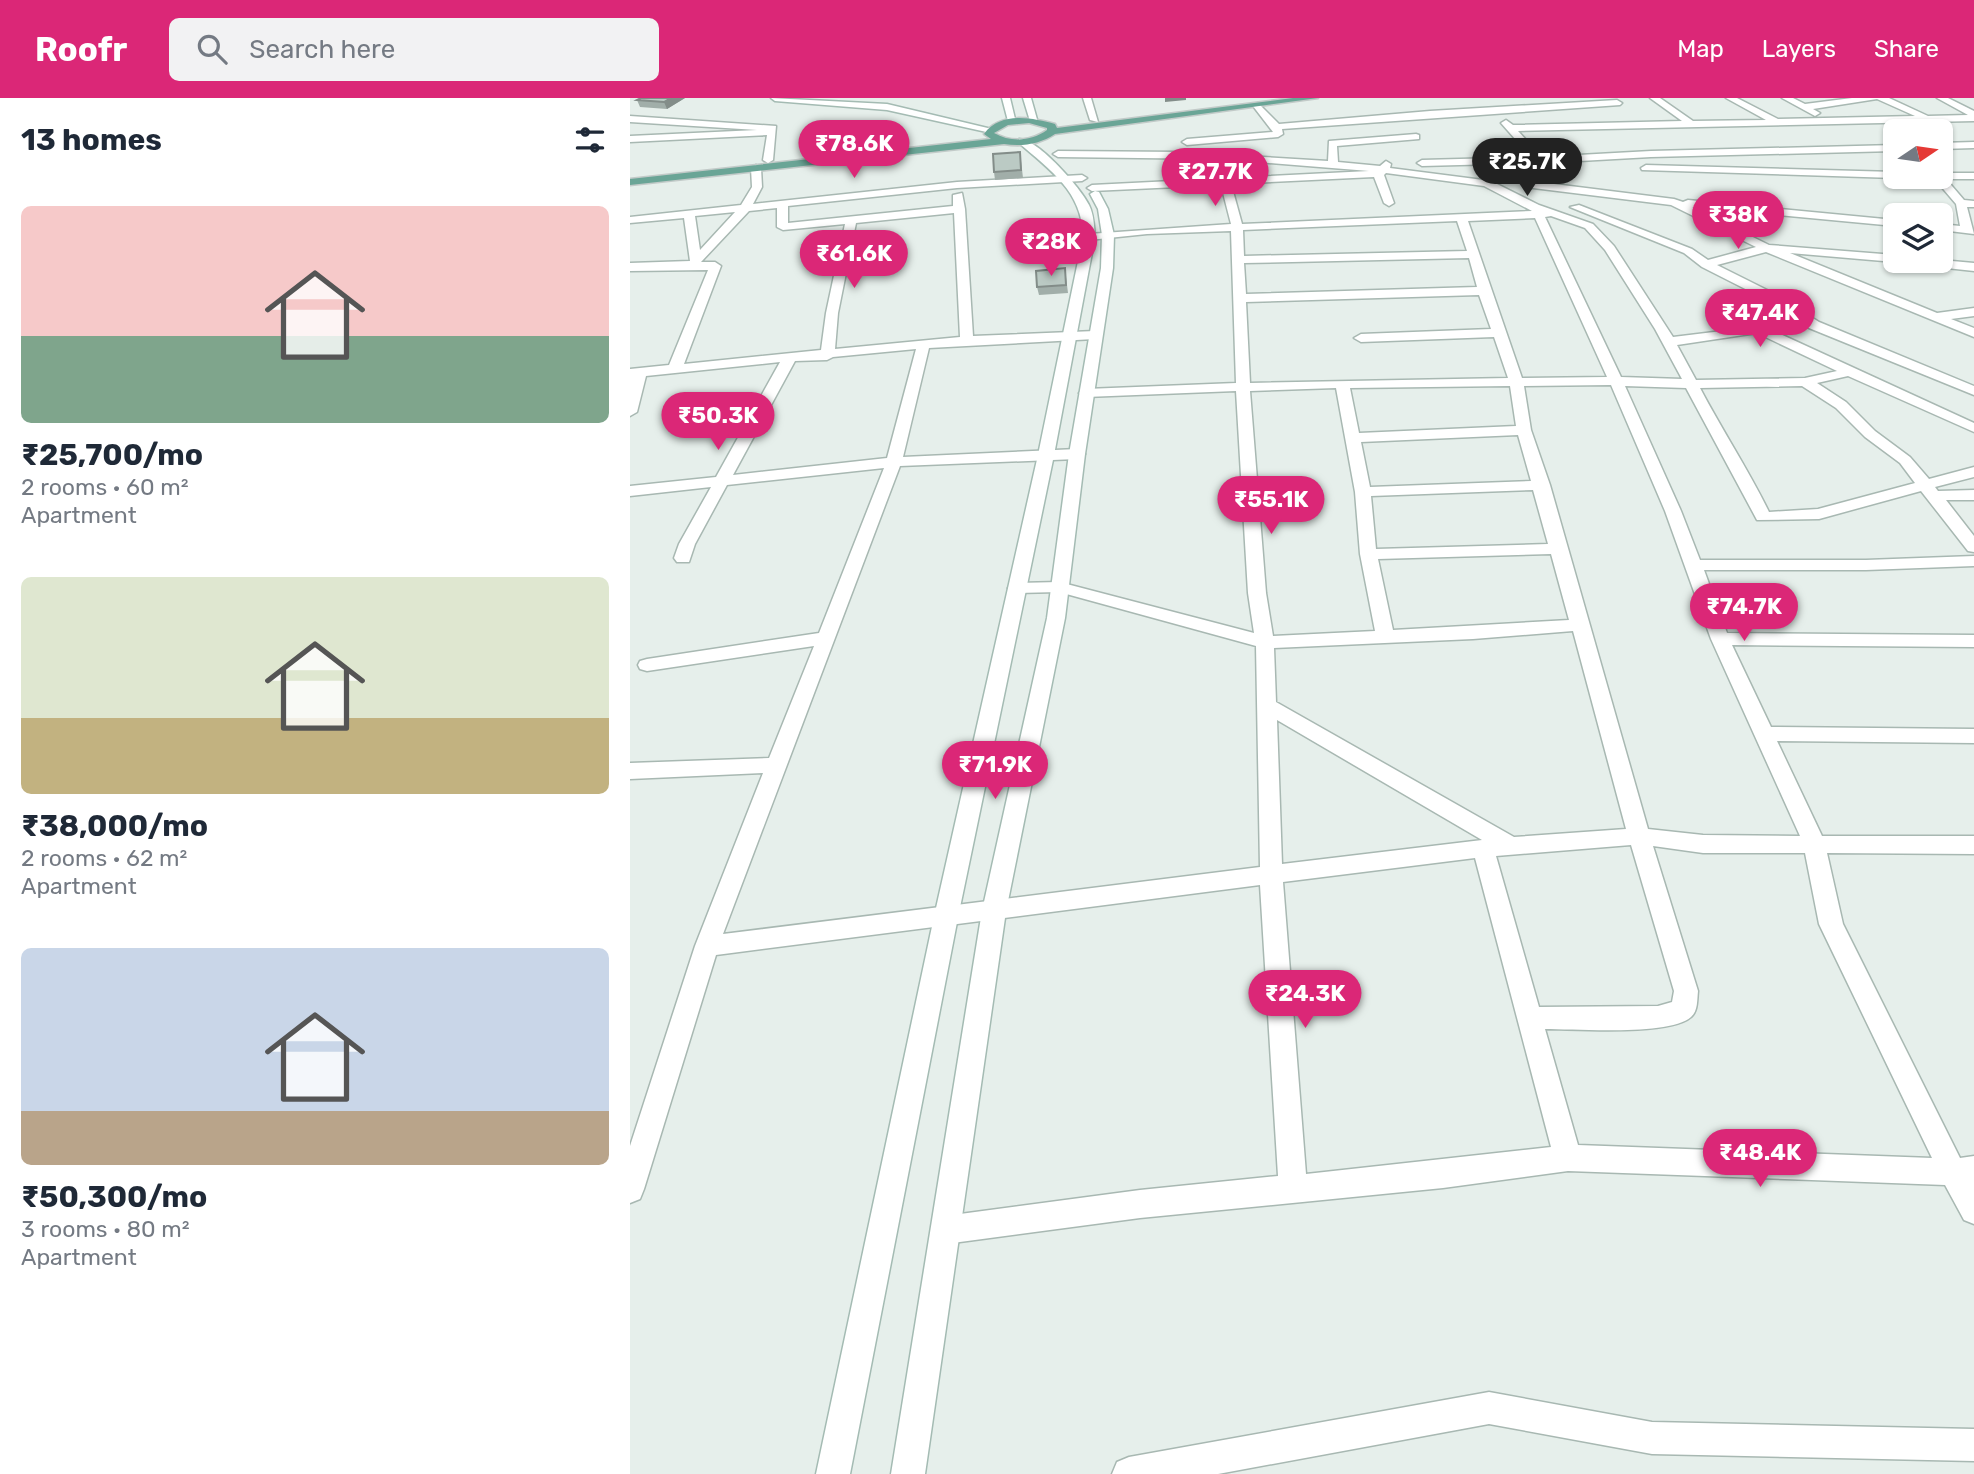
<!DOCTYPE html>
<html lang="en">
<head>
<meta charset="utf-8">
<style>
	:root { --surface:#fff; --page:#f2f2f3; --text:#1f2937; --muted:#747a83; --accent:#db2777 }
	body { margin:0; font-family:Rubik,sans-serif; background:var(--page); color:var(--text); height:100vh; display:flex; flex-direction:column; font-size:26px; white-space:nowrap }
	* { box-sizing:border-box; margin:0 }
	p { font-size:23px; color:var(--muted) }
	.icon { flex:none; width:38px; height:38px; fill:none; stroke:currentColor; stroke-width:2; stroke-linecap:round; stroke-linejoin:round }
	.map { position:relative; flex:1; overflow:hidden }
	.panel { display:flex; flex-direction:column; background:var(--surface); width:630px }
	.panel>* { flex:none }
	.needle { width:46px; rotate:77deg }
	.controls { position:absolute; left:1253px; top:21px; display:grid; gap:14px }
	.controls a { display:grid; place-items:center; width:70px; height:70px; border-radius:10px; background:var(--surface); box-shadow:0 2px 5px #0004; font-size:35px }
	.price { position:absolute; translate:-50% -60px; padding:0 16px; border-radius:24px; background:var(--accent); color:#fff; font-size:23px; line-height:46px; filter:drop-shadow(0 2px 4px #0008) }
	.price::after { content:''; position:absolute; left:50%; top:42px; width:21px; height:16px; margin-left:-10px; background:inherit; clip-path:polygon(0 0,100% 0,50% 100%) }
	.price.on { background:#222; color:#fff }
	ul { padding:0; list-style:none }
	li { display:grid; align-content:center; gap:14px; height:371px; padding:0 21px }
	li span { display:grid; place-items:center; height:217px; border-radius:10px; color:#555 }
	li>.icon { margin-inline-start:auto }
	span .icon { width:126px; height:126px; fill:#fffc; stroke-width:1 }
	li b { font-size:30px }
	h2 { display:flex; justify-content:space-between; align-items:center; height:84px; padding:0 21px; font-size:30px }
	header { display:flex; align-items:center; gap:42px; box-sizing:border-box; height:98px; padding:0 35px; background:var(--accent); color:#fff }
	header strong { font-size:33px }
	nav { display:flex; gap:38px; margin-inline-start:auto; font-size:24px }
	.search { width:490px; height:63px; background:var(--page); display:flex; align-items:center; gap:18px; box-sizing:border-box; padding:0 24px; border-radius:10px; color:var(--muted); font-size:26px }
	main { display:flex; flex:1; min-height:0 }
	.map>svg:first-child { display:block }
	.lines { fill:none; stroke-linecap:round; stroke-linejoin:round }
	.street-casing { stroke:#a8b8b2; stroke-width:3 }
	.secondary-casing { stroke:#a4bbb3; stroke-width:3 }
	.primary-casing { stroke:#c2cac8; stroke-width:3 }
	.street { fill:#fff; fill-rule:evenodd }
	.secondary { fill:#fff; fill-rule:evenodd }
	.primary { fill:#6aa596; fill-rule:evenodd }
	.wall { fill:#a1aea9 }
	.shaded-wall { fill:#838d89 }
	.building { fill:#bbcac4; stroke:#838d89; stroke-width:2 }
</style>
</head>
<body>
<header>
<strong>Roofr</strong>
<div class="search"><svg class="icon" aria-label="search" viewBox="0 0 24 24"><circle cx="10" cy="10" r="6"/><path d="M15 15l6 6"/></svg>Search here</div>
<nav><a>Map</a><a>Layers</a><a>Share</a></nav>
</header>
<main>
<section class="panel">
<h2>13 homes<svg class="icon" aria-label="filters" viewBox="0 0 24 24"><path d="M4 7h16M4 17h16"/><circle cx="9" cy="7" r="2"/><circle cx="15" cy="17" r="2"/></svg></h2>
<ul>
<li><span style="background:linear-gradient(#f6c9c9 60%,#7fa58c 0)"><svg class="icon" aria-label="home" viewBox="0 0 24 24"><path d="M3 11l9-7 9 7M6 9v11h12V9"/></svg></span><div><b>₹25,700/mo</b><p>2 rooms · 60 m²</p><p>Apartment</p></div></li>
<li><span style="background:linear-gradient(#dfe7d0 65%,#c2b280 0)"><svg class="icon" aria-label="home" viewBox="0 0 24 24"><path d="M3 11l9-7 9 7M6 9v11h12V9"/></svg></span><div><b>₹38,000/mo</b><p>2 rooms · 62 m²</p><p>Apartment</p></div></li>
<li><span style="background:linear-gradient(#c9d6e8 75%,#b9a48a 0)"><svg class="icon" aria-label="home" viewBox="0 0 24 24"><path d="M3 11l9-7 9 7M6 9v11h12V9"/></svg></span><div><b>₹50,300/mo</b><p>3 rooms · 80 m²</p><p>Apartment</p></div></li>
</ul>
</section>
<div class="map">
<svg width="1344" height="1376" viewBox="0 0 1344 1376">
	<rect width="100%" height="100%" fill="#e6efeb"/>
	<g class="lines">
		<!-- street casing -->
		<g class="street-casing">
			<path id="street" d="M453,0H461L468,24L460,22Z
				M1020,0H1030L1063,23L1136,22L1096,0H1107L1148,21L1285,18L1247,1L1183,11L1190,15L1185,18L1152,0H1163L1175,6L1222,0H1259L1298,18L1338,17L1307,0H1318L1344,13V23L888,33L912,59L1021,53L1265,47V53L1021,59L914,65L916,85L1044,101L1053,104L1058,102L1265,122V128L1062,109L1139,147L1265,157V163H1268L1265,164L1160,155L1307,215L1344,210V218L1321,221L1344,230V239L1136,154L1087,167L1145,196L1189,224L1344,288V297L1179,230L1137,202L1072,169L1054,155L940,109L949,107L1062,151L1078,162L1126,149L1041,107L895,89V85L905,84L904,65L792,68L787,65L792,62L901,59L871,25L876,22L883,27L1052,23Z
				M987,2L992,5L990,7L652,31L653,36L648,39L557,47L552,44L557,41L643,34L623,8L628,5L649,26L800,13Z
				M0,18L146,28L143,62L138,65L133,62L137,37L0,44V38L127,32L0,24Z
				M786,36L789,37V41L707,48L708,64L750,68L756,63L761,66L760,70L861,83L909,107L963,126L984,148L1043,239L1133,228L1344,325V334L1218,278L1187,285L1216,304L1245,333L1280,359L1299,381L1344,369V379L1305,389L1308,393L1344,392V402H1316L1344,438V454L1338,453L1291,393L1189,421L1127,422L1056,290L995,288L1051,413L1070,462H1236L1344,458V468L1236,472H1074L1097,535L1344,537V549L1102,547L1141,629L1344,631V645L1147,643L1192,738H1344V756L1197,755L1213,826L1330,1060L1344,1058V1126L1334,1122L1315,1087L938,1073L813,1090L510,1120L315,1146L305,1142L301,1132L305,1122L315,1118L510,1092L648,1078L630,787L86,857L14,1091L10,1101L0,1105V1048L65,848L133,675L0,681V665L139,660L184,548L17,573L10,571L8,567L10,563L17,561L189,535L254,370L97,387L65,446L59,464H47L44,460L49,446L81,389L0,398V388L86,379L150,264L16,278L7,314L0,318V271L39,267L78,172L0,173V165L60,163L54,120L0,125V119L111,107L122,89L121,70L126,67L131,70L132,89L123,106L327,84L452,77L457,80L452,83L327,90L158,108V125L323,108V97L332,95L335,111L343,238L465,233L472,237L465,241L299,250L273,359L447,351L455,356L447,361L270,368L93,836L630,769L626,548L429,494L387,495L378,490L387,485L429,484L624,535L618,495L606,293L456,299L449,295L456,291L606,285L601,133L517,136L459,142L453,139L459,136L601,126L591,87L462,93L457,90L462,87L739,73L591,61L428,59L423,56L428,53L550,54L698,63L699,43ZM756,75L854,88L902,113L612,126L601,86L744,79L754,105L759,108L764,105L754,77ZM147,110V129L153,132L215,126L196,215L191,252L54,266L91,168L85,164H71L119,113ZM105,114L70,152L65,118ZM324,115L330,239L205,251L208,215L226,125ZM921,118L955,130L975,152L1025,231L1052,281L991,279L915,119ZM905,120L977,279L892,280L838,123ZM827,123L837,153L614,158L613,132ZM839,160L847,189L616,196L614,165ZM849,197L861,231L731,236L724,240L731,244L864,239L878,280L620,285L616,204ZM1127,235L1207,273L1175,280L1066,282L1047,247ZM286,251L257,360L103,377L165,263L197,262L203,259ZM981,287L1035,413L1081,541L1170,738L1073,737L1018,731L920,387L901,332L894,288ZM880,288L886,328L729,335L720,290ZM1172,288L1206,310L1235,339L1270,365L1285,385L1188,411L1139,414C1118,371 1092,332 1070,290ZM706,290L725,394L730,456L745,533L643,538L636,495L620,293ZM888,337L901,383L740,389L731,344ZM903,392L918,446L746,451L741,398ZM921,456L939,522L763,532L748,461ZM943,533L996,731L884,739L646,604L644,550L843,541ZM647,622L852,742L652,766ZM1001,747L1044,893L1042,904L1028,908L909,909L866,758ZM1023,748L1073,755H1175L1189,826L1302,1060L948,1047L915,931C946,931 1040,938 1061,919C1068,913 1067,902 1068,893ZM845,760L921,1049L676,1076L653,784Z
				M1344,44V50L1311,51V45Z
				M1016,67L1265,74V79H1269L1265,80L1012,72L1011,70Z
				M1311,75H1344V81H1316L1334,102L1344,103V109H1337L1344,136L1311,132V126L1330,128L1326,106L1303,79H1311Z
				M1311,162L1344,165V173L1289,167L1283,163Z
				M859,1294L1022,1324L1344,1331V1363L1022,1356L859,1326L588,1376H482L487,1364L499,1359Z"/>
		</g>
		<!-- secondary casing -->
		<g class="secondary-casing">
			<path id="secondary" d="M141,0L257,6L366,32L361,35L257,12L145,3Z
				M372,0H380L386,25L378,23Z
				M393,0H401L408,25L400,23Z
				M389,41C407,40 451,90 459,107C464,117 464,128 465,139L424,357L328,819L220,1376H186L304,819L408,357L453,139C453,94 420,72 389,45Z
				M465,93L469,94L478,111L484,137L483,170L455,356L435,520L376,813L295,1376H261L352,813L417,520L439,356L471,170L472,137L468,111L460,96Z"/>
		</g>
		<!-- primary casing -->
		<g class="primary-casing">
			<path id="primary" d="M663,0H688L425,36C410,46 392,49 374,46L0,87V81L361,41L354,36C371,13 402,20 425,26L427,30ZM399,25L417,30V32C402,43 381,45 364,35L378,27Z"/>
		</g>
		<!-- street -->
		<use href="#street" class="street"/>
		<!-- secondary -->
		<use href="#secondary" class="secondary"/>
		<!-- primary -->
		<use href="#primary" class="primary"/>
	</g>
	<!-- wall -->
	<path class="wall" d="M55,0L37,11L10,9L7,2Z
		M390,54L393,80L365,82L364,74Z
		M436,179L438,195L409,197L407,189Z"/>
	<!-- shaded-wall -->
	<path class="shaded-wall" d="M41,0H55L37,11L34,4Z
		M535,0H556V2L535,4Z"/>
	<!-- building -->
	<path class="building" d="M11,0H41L34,4L7,2Z
		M390,54L391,72L364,74L363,56Z
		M435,170L436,187L407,189L406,173Z"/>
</svg>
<div class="controls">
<a><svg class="needle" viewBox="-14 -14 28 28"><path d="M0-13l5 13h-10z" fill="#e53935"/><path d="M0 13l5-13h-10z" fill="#747a83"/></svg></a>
<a><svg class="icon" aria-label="layers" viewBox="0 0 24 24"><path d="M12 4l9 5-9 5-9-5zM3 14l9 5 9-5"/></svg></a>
</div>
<b class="price" style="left:224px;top:82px">₹78.6K</b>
<b class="price on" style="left:897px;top:100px">₹25.7K</b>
<b class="price" style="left:585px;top:110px">₹27.7K</b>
<b class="price" style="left:1108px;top:153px">₹38K</b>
<b class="price" style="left:421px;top:180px">₹28K</b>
<b class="price" style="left:224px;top:192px">₹61.6K</b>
<b class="price" style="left:1130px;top:251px">₹47.4K</b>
<b class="price" style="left:88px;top:354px">₹50.3K</b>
<b class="price" style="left:641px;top:438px">₹55.1K</b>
<b class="price" style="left:1114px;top:545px">₹74.7K</b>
<b class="price" style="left:365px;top:703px">₹71.9K</b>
<b class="price" style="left:675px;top:932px">₹24.3K</b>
<b class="price" style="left:1130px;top:1091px">₹48.4K</b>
</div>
</main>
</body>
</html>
